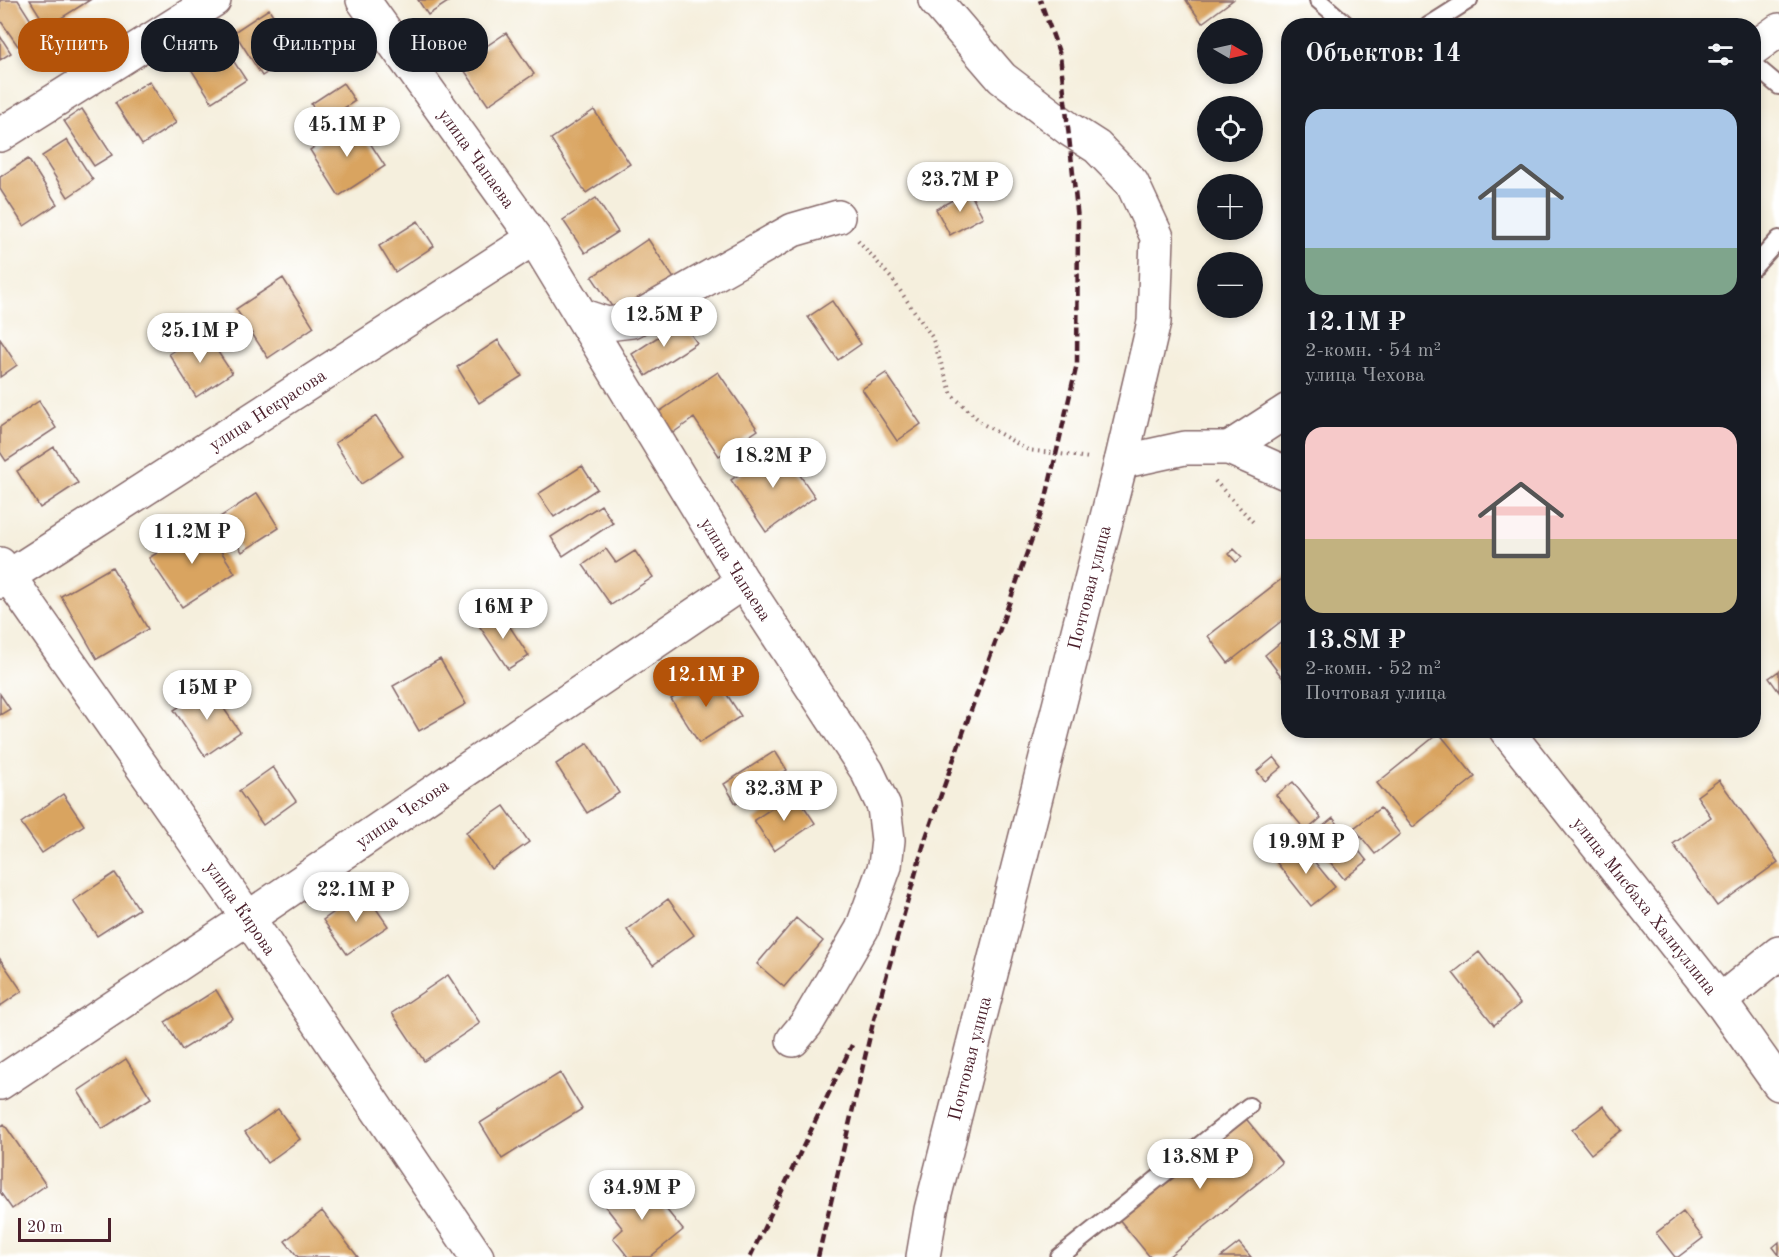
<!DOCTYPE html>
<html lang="ru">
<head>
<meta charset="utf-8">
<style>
	:root { --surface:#171b24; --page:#242831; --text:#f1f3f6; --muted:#9ea1a6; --accent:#b45309 }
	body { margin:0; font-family:"Old Standard TT",serif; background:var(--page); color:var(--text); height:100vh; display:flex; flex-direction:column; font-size:22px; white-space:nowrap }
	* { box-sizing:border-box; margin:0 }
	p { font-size:20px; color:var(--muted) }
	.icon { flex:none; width:33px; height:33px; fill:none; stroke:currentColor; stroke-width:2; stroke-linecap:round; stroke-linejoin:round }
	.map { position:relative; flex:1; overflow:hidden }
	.panel { position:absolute; left:1281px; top:18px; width:480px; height:720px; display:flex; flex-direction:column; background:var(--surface); border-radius:24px; box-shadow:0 3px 9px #0003 }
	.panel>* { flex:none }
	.banner { position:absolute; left:18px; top:18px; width:570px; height:54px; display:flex; gap:12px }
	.needle { width:39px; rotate:99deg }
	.tools { position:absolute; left:1197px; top:18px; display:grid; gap:12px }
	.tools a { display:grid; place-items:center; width:66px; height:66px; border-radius:50%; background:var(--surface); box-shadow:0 3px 9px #0003; font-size:30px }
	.scale { position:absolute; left:18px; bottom:15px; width:93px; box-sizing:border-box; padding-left:6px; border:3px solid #4a1f2b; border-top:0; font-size:16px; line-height:21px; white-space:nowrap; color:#4a1f2b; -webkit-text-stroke:4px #fff; paint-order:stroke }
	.price { position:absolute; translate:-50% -51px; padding:0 14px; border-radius:21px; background:#fff; color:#222; font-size:20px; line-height:39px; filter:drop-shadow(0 2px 3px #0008) }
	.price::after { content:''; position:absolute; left:50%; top:36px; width:18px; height:14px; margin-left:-9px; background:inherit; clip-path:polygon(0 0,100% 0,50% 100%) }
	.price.selected { background:var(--accent); color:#fff }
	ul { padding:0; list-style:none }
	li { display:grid; align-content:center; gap:12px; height:318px; padding:0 24px }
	li span { display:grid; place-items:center; height:186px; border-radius:18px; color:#555 }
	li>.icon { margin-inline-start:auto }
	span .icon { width:108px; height:108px; fill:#fffc; stroke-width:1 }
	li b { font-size:26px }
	h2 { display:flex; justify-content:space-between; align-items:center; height:72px; padding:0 24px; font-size:26px }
	.tag { padding:0 21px; border-radius:24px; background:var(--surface); box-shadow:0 3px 9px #0003; font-size:21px; line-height:54px }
	.tag.selected { background:var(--accent); color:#fff }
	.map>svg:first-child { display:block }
	.building { fill:#d9a460 }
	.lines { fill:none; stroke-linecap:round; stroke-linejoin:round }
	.service-casing { stroke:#866869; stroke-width:20 }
	.minor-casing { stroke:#866869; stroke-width:36 }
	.tertiary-casing { stroke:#866869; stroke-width:36 }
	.path { stroke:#866869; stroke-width:4; stroke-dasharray:1.5 4.5; stroke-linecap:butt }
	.service { stroke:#fff; stroke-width:16 }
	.minor { stroke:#fff; stroke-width:33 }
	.tertiary { stroke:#fff; stroke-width:33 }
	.rail { stroke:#4a1f2b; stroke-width:4.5; stroke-dasharray:9 4.5; stroke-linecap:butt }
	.labels { text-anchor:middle; stroke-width:5; stroke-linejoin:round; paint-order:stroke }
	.street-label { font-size:18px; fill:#4a1f2b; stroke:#fff }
</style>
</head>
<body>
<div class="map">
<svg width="1779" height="1257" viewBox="0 0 1779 1257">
	<rect width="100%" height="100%" fill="#fff"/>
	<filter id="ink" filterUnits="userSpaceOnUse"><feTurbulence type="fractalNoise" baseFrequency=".0167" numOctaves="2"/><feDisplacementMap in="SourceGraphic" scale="12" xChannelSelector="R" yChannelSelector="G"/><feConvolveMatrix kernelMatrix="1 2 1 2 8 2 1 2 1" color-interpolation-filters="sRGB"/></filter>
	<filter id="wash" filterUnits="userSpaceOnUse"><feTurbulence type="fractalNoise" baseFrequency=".008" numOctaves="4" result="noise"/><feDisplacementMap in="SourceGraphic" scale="24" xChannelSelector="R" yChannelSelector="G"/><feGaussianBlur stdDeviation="1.35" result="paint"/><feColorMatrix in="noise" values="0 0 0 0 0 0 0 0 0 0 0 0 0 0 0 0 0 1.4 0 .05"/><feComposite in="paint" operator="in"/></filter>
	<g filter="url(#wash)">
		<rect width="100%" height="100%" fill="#f5efdd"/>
		<g id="blocks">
			<!-- building -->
			<path class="building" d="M0,0H18L39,33L18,46L0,20Z
				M30,0H90L47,27Z
				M418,0H451L428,15Z
				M1186,0H1233L1202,23Z
				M269,9L297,52L262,76L234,32Z
				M506,33L534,74L488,105L460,64Z
				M0,36L11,53L0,60Z
				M217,36L246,80L212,102L184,58Z
				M149,81L176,123L142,145L115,103Z
				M343,83L355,101L323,122L311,104Z
				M82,109L112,155L94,166L64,121Z
				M594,110L630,164L586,193L551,139Z
				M355,120L385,166L339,196L310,150Z
				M67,140L93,180L68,197L42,156Z
				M28,159L57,204L24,226L0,189V177Z
				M969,191L983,217L950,235L936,209Z
				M596,198L618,232L585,253L563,220Z
				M418,221L434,246L395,272L379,246Z
				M648,239L675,280L619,317L592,277Z
				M283,278L314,327L268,358L236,309Z
				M832,301L861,344L838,360L808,317Z
				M682,321L697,343L646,376L632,354Z
				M204,331L232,373L196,397L169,354Z
				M0,339L17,365L0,377Z
				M498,340L522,376L479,403L457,367Z
				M718,372L758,430L719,456L694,418L667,437L653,416Z
				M886,373L921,424L897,441L862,389Z
				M39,401L56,428L6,461L0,452V427Z
				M376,416L403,456L361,484L335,443Z
				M780,446L815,497L766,532L731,480Z
				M54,447L78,483L40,508L17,471Z
				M582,466L597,489L554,517L538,494Z
				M257,493L279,528L242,552L220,517Z
				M601,505L613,523L563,556L551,537Z
				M203,523L235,573L182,607L149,558Z
				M606,549L616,563L635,551L653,577L611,605L583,565Z
				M1234,549L1242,557L1236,562L1229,554Z
				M112,567L148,629L97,659L61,596Z
				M1288,574V616L1228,663L1208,636Z
				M499,610L529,656L508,669L478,624Z
				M1288,636V685L1265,655Z
				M440,659L466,704L419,731L393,686Z
				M1779,671V692L1769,678Z
				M712,672L741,716L699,743L671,699Z
				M209,687L240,732L205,756L174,710Z
				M0,694L10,709L0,715Z
				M1439,733L1475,777L1413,827L1377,783Z
				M588,743L619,793L587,813L556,764Z
				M775,751L787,770L736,804L724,784Z
				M1274,757L1282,767L1265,781L1257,771Z
				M273,767L296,801L263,825L239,791Z
				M1719,780L1778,862L1717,906L1673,844L1711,817L1697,796Z
				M1293,782L1321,818L1306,831L1276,795Z
				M795,793L815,823L774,851L754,820Z
				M63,794L84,825L42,853L21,823Z
				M504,806L529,842L491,869L466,832Z
				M1380,808L1400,834L1375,854L1354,828Z
				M1333,818L1367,861L1344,879L1310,837Z
				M1300,844L1335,887L1311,906L1277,863Z
				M115,873L139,909L97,936L73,901Z
				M364,891L388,926L347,954L323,920Z
				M668,899L694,935L653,965L627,930Z
				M796,918L823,941L784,987L757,964Z
				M1479,952L1520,1004L1494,1025L1453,973Z
				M0,959L22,991L0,1006Z
				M448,975L480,1023L424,1061L392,1013Z
				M216,990L233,1018L182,1050L165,1022Z
				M126,1059L151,1098L102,1129L78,1091Z
				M560,1073L582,1109L502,1159L480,1123Z
				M1603,1106L1622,1130L1591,1154L1572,1130Z
				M278,1109L300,1139L267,1163L245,1132Z
				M1243,1115L1282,1163L1168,1257H1150L1118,1218Z
				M4,1124L46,1185L12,1209L0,1192V1127Z
				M640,1177L683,1230L650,1257H628L613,1238L623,1229L605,1206Z
				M322,1211L358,1257H298L285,1241Z
				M1683,1212L1703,1238L1678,1257H1675L1656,1233Z
				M1779,1242V1255L1773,1247Z
				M1239,1243L1251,1257H1221Z"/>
		</g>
	</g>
	<g filter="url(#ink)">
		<use href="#blocks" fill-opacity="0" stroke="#866869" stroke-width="1.5"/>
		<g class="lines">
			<!-- service casing -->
			<g class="service-casing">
				<path id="service" d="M1318,0L1348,26
					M1428,26L1469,0
					M1754,65L1779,86
					M1754,267L1779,239
					M1059,1257L1249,1106"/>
			</g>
			<!-- minor casing -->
			<g class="minor-casing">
				<g id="minor">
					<path id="s1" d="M363,0L534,238L743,582L867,771L884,807L888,840L885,866L862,929L807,1023L793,1040"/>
					<path d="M1754,48L1779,30"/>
					<path d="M0,135L214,0"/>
					<path d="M583,316L607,324L632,321L793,230L838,217"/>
					<path d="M1229,448L1288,410"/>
					<path d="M1121,462L1185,448H1229L1288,474"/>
					<path id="s2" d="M0,564L248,918L477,1257"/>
					<path id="s3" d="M0,582L534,238"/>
					<path id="s4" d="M1506,730L1720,1001L1779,1084"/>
					<path d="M1720,1001L1779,953"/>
					<path id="s5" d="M0,1083L248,918L743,582"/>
				</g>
			</g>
			<!-- tertiary casing -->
			<g class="tertiary-casing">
				<g id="tertiary">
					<path id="s6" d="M923,1257L931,1210L1121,462L1154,322L1157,237L1132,183L1097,147L1069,129L1002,78L935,0"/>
				</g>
			</g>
			<!-- path -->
			<path class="path" d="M858,240L892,279L932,337L952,395L983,424L1028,450L1090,458
				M1215,481L1253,522"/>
			<!-- service -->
			<use href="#service" class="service"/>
			<!-- minor -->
			<use href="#minor" class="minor"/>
			<!-- tertiary -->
			<use href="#tertiary" class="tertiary"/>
			<!-- rail -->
			<path class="rail" d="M750,1257L852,1045
				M818,1257L873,1023L925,840L1045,502L1077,364L1078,219L1060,55L1040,0"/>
		</g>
	</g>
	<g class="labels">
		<!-- street labels -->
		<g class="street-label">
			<text dy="6" stroke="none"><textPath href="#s1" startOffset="195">улица Чапаева</textPath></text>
			<text dy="6" stroke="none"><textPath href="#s3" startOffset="318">улица Некрасова</textPath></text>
			<text dy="6" stroke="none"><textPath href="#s1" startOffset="681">улица Чапаева</textPath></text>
			<text dy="6" stroke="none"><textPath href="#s6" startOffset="690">Почтовая улица</textPath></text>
			<text dy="6" stroke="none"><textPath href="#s5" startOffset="484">улица Чехова</textPath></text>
			<text dy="6" stroke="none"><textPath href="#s4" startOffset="224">улица Мисбаха Халиуллина</textPath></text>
			<text dy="6" stroke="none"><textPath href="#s2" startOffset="420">улица Кирова</textPath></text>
			<text dy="6" stroke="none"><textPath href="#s6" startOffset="204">Почтовая улица</textPath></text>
		</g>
	</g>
</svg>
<div class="tools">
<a><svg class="needle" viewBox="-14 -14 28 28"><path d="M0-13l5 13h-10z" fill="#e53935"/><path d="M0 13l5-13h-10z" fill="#9ea1a6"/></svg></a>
<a><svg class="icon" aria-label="locate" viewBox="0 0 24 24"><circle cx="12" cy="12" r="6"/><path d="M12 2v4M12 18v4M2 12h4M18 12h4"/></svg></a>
<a>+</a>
<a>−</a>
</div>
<div class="scale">20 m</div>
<b class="price" style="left:347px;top:158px">45.1M ₽</b>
<b class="price" style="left:960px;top:213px">23.7M ₽</b>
<b class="price" style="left:664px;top:348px">12.5M ₽</b>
<b class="price" style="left:200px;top:364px">25.1M ₽</b>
<b class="price" style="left:773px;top:489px">18.2M ₽</b>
<b class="price" style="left:192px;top:565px">11.2M ₽</b>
<b class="price" style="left:503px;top:640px">16M ₽</b>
<b class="price selected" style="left:706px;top:708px">12.1M ₽</b>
<b class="price" style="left:207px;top:721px">15M ₽</b>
<b class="price" style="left:784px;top:822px">32.3M ₽</b>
<b class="price" style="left:1306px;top:875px">19.9M ₽</b>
<b class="price" style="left:356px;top:923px">22.1M ₽</b>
<b class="price" style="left:1200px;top:1190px">13.8M ₽</b>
<b class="price" style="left:642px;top:1221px">34.9M ₽</b>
<div class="banner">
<a class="tag selected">Купить</a>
<a class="tag">Снять</a>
<a class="tag">Фильтры</a>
<a class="tag">Новое</a>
</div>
<section class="panel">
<h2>Объектов: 14<svg class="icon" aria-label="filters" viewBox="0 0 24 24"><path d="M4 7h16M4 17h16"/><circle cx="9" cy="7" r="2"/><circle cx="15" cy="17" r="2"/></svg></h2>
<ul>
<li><span style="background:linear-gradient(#a9c7e8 75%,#7fa58c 0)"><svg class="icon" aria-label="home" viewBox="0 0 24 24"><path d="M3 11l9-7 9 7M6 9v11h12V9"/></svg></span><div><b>12.1M ₽</b><p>2-комн. · 54 m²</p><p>улица Чехова</p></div></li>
<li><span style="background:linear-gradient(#f6c9c9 60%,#c2b280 0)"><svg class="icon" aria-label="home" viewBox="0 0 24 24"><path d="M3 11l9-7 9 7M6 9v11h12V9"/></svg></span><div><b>13.8M ₽</b><p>2-комн. · 52 m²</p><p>Почтовая улица</p></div></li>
</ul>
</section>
</div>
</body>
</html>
